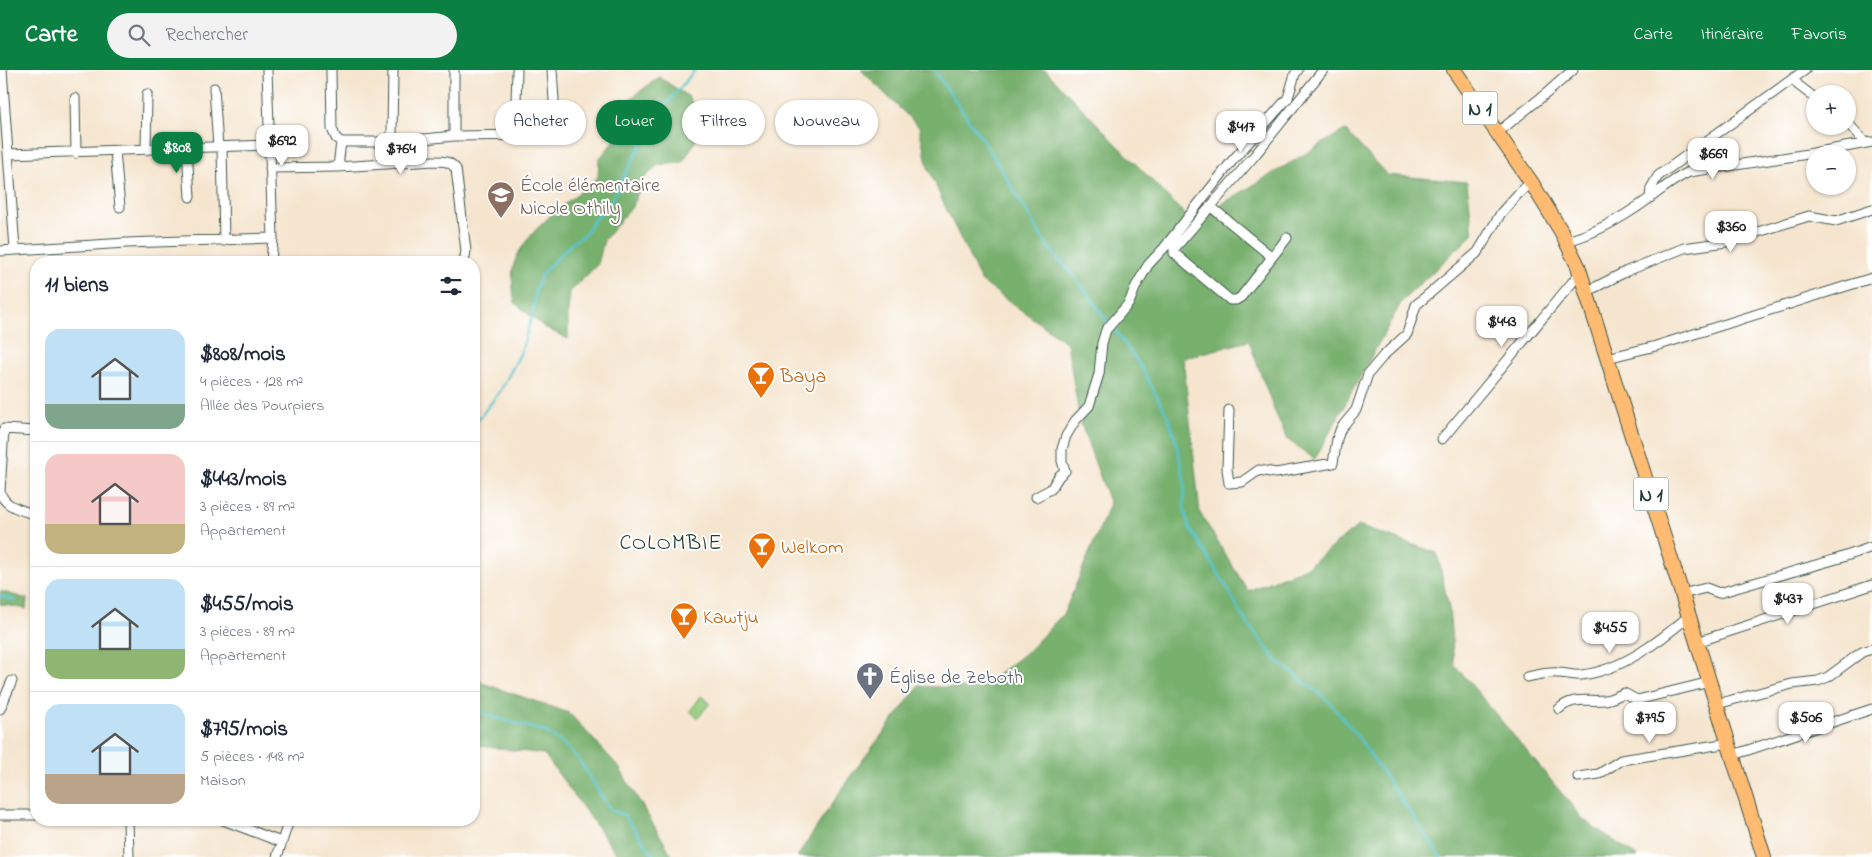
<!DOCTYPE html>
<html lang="fr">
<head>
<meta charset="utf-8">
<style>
	:root { --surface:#fff; --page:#f2f2f3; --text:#1f2937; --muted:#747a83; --line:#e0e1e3; --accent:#0b8043 }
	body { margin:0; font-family:"Indie Flower",sans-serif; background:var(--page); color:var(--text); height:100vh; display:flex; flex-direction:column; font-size:19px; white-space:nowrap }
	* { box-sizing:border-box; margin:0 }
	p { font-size:16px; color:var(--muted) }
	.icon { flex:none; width:28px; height:28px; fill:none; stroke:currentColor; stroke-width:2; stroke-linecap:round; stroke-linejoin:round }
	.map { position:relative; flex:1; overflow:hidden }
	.drawer { position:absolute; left:30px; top:186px; width:450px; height:570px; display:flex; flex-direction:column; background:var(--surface); border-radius:20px; box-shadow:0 1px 4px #0004 }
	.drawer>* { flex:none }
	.top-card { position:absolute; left:495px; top:30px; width:475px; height:45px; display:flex; gap:10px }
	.controls { position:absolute; left:1806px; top:15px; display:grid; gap:10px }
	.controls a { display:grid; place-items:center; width:50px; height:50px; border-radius:50%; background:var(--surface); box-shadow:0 1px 4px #0004; font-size:25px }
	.price { position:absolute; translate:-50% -42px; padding:0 11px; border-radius:10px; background:#fff; color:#222; font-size:16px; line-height:32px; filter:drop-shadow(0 1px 2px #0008) }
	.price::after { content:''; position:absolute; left:50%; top:30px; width:15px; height:11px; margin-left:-8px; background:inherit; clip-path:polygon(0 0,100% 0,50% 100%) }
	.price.current { background:var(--accent); color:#fff }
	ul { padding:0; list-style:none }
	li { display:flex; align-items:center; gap:15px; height:125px; padding:0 15px }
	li+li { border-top:1px solid var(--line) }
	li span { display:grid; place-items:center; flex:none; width:140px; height:100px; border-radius:15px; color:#555 }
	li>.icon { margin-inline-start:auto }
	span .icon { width:60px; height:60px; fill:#fffc; stroke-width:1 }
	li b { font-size:21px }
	h2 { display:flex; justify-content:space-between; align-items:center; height:60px; padding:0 15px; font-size:21px }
	.pill { padding:0 18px; border-radius:22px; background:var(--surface); box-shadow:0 1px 4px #0004; font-size:18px; line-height:45px }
	.pill.current { background:var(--accent); color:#fff }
	header { display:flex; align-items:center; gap:30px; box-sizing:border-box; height:70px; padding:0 25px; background:var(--accent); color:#fff }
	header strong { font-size:24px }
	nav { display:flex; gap:28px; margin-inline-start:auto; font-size:18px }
	.search { width:350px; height:45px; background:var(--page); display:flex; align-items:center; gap:12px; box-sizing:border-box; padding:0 18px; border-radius:28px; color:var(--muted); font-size:19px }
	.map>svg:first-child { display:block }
	.green { fill:#96cd7f; stroke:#5a855a }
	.forest { fill:#78b06e; stroke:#4c7651 }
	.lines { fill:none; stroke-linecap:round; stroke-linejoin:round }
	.stream { stroke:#57c4cc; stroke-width:2.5 }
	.street-casing { stroke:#3f564b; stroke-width:11 }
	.primary-casing { stroke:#3f564b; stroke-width:16 }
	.street { stroke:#fff; stroke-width:9 }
	.primary { stroke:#ffbb71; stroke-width:14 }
	.labels { text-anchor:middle; stroke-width:4; stroke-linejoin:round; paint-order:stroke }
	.shield { fill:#fff; stroke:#627771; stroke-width:1 }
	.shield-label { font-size:19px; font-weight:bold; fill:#1f3d34 }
	.education-label { font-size:20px; fill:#785e54; stroke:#fff; text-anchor:start }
	.food-label { font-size:20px; fill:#c56008; stroke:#fff; text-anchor:start }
	.worship-label { font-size:20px; fill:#5b616d; stroke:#fff; text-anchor:start }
	.quarter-label { font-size:22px; letter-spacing:1px; fill:#1f3d34; stroke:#fff }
</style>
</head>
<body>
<header>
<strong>Carte</strong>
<div class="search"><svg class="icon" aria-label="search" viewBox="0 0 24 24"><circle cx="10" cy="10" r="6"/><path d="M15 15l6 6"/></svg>Rechercher</div>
<nav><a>Carte</a><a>Itinéraire</a><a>Favoris</a></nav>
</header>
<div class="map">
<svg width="1872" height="787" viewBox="0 0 1872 787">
	<rect width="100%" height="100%" fill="#fff"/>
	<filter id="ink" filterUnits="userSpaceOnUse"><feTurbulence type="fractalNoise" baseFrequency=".02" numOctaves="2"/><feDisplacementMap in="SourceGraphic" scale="10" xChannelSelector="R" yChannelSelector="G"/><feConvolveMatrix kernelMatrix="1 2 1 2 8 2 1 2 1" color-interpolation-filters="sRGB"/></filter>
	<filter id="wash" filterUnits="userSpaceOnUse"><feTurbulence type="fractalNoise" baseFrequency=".0096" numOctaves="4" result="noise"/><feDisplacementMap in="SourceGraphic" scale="20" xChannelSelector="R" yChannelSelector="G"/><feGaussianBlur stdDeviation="1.12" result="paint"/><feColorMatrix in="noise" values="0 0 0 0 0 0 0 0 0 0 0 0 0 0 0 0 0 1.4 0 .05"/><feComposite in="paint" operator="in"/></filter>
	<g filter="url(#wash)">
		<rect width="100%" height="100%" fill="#f5e5cf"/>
		<!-- green -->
		<path class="green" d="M701,626L710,633L698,648L690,641Z"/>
		<!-- forest -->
		<path class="forest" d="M861,0H1045L1192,152L1345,60L1387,105L1467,112L1473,164L1402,231L1315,389L1288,370L1274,340L1249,271L1183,288L1200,443L1248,521L1307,497L1358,456L1437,483L1449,538L1454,594L1584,750L1638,787H797L849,708L919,616L979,619L1029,580L1064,543L1110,434L1080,351L1067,273L981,211L942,130L928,97L919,57Z
			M659,7L689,27L704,57L682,93L658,95L644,109L632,137L604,170L598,194L570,222L568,242V269L544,257L515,233C513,220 510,204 515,191C528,157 572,130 598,107L599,89L623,60L630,29Z
			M0,521L27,529L26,539L0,534Z
			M474,601L482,613L569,643L618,696L673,787H619L544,684L474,675Z"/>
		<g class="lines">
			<!-- stream -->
			<path class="stream" d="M934,0L992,84L1047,176L1079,212L1108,252
				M1112,256L1140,295L1168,347L1175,367L1180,391L1185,414L1184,438L1189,457L1225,514L1244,549L1277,591L1326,628L1358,667L1441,787
				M474,355L501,320L521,282L533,242L535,221L542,203L572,173L584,165L594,150L608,136L638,80L664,37L695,0
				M0,526L14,530
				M474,638L490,646L547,662L567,677L579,690L610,739L624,745L655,787"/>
		</g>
	</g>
	<g filter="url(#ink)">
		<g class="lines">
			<!-- street casing -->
			<g class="street-casing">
				<path id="street" d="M2,0L15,179
					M267,0L273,168L271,192
					M331,0L332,59L336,68L341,72H394L454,66L540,65L551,54L554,30L552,0
					M393,0L392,63L394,72
					M1794,9L1798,15L1815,28
					M214,18L218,77
					M75,28L76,83
					M1848,53L1865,73
					M1497,63L1548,22L1573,0
					M515,65L517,0
					M454,66V0
					M222,77L224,171
					M187,79L190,127
					M146,80L147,24
					M115,81L120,137
					M8,84L269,75
					M338,97L341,72
					M270,98L338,97L434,91C444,91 450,91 456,99L466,181L464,192
					M1650,128L1651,118L1658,106L1805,0
					M1210,136L1272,187
					M1287,168L1241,227L1236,230H1230L1174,183V179L1255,85L1323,0
					M1566,171C1596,164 1625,146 1650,128C1662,119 1674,109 1689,102L1808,84L1872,72
					M0,181L126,173L273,168
					M1586,222L1627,201L1684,178L1726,172L1809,146L1836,151L1872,139
					M1607,288L1656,276L1872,208
					M1229,340L1227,399L1229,413L1242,412L1259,400L1276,403L1333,393L1337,369L1341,358L1356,340L1368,304L1384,285L1407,264L1416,235L1478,182L1501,143L1517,125L1531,112
					M36,361L4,359L0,421C3,437 23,440 36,445
					M1442,369L1580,203
					M1036,427L1051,419L1059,406L1065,401L1062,391V379L1066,366L1075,351L1089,336L1099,304L1102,273L1106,260L1129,233L1136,216L1148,195L1164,178L1232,91L1288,28L1295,4L1298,0
					M1682,524L1706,518L1719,523L1840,488L1872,477
					M1697,572L1872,515
					M1527,607C1537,605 1548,602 1558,603C1566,603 1574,606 1581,605C1621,601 1660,571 1689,546
					M1717,634L1792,614L1818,611L1828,607L1862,582L1872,579
					M0,639L12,611
					M1559,639C1573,626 1588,632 1605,630C1611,629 1618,626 1624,623L1637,630L1710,612
					M1733,685L1872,639
					M1578,707L1599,704L1621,690L1729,673
					M0,745H36
					M128,750L129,787
					M223,750L281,772
					M277,787L289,750"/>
			</g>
			<!-- primary casing -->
			<g class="primary-casing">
				<path id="primary" d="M1454,0L1531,112L1561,161L1578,196L1682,524L1764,787"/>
			</g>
			<!-- street -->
			<use href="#street" class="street"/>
			<!-- primary -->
			<use href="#primary" class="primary"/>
		</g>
	</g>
	<!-- icons -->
	<defs>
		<g id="school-pin" transform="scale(1.4375)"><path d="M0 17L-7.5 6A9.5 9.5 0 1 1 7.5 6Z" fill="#8d6e63" stroke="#fff"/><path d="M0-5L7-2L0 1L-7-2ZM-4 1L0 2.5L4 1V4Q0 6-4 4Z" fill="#fff"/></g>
		<g id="bar-pin" transform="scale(1.4375)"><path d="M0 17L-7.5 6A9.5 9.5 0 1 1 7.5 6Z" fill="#e8710a" stroke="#fff"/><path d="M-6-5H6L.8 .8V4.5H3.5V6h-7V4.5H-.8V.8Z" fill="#fff"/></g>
		<g id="church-pin" transform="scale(1.4375)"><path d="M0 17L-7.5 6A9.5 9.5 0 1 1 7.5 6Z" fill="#6b7280" stroke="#fff"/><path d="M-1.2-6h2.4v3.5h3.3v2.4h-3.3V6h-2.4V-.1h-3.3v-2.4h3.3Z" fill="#fff"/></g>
	</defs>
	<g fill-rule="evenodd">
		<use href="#school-pin" x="501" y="125"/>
		<use href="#bar-pin" x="761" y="305"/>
		<use href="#bar-pin" x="762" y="476"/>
		<use href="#bar-pin" x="684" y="546"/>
		<use href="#church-pin" x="870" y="606"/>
	</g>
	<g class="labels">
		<!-- shield labels -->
		<g class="shield">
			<rect x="1462.5" y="21.5" width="35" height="33" rx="4"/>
			<rect x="1633.5" y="407.5" width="35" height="33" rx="4"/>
		</g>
		<g class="shield-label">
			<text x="1480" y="45">N 1</text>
			<text x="1651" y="431">N 1</text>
		</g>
		<!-- education labels -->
		<g class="education-label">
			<text x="520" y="121">École élémentaire<tspan x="520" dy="23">Nicole Othily</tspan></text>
		</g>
		<!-- food labels -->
		<g class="food-label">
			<text x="780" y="312">Baya</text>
			<text x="781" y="483">Welkom</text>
			<text x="703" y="553">Kawtju</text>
		</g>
		<!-- worship labels -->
		<g class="worship-label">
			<text x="889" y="613">Église de Zeboth</text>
		</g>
		<!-- quarter labels -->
		<g class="quarter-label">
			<text x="671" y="479">COLOMBIE</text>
		</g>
	</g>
</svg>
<div class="controls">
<a>+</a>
<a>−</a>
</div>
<b class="price" style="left:1241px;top:83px">$417</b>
<b class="price" style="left:282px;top:97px">$692</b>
<b class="price current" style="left:177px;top:104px">$808</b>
<b class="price" style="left:401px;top:105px">$764</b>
<b class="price" style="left:1713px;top:110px">$669</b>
<b class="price" style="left:1731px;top:183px">$360</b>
<b class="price" style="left:1502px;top:278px">$443</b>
<b class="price" style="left:1788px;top:555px">$437</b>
<b class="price" style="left:1610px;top:584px">$455</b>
<b class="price" style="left:1650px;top:674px">$795</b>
<b class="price" style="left:1806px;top:674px">$506</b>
<div class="top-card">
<a class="pill">Acheter</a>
<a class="pill current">Louer</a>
<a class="pill">Filtres</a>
<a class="pill">Nouveau</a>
</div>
<section class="drawer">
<h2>11 biens<svg class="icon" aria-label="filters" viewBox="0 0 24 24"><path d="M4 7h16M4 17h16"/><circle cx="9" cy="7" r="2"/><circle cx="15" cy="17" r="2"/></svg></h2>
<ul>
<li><span style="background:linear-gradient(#bfe0f5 75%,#7fa58c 0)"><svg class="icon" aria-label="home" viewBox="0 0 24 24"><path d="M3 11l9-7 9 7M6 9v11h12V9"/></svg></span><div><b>$808/mois</b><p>4 pièces · 128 m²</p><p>Allée des Pourpiers</p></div></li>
<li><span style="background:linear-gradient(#f6c9c9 70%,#c2b280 0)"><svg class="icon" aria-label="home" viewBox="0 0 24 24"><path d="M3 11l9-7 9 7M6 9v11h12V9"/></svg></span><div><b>$443/mois</b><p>3 pièces · 89 m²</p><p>Appartement</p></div></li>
<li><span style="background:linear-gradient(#bfe0f5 70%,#8fb573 0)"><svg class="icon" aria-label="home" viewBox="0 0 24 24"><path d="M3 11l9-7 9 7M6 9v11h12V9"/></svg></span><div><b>$455/mois</b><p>3 pièces · 89 m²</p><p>Appartement</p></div></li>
<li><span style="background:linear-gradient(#bfe0f5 70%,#b9a48a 0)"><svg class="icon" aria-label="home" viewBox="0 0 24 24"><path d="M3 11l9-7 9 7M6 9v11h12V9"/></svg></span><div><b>$795/mois</b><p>5 pièces · 148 m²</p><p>Maison</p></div></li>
</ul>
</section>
</div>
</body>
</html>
